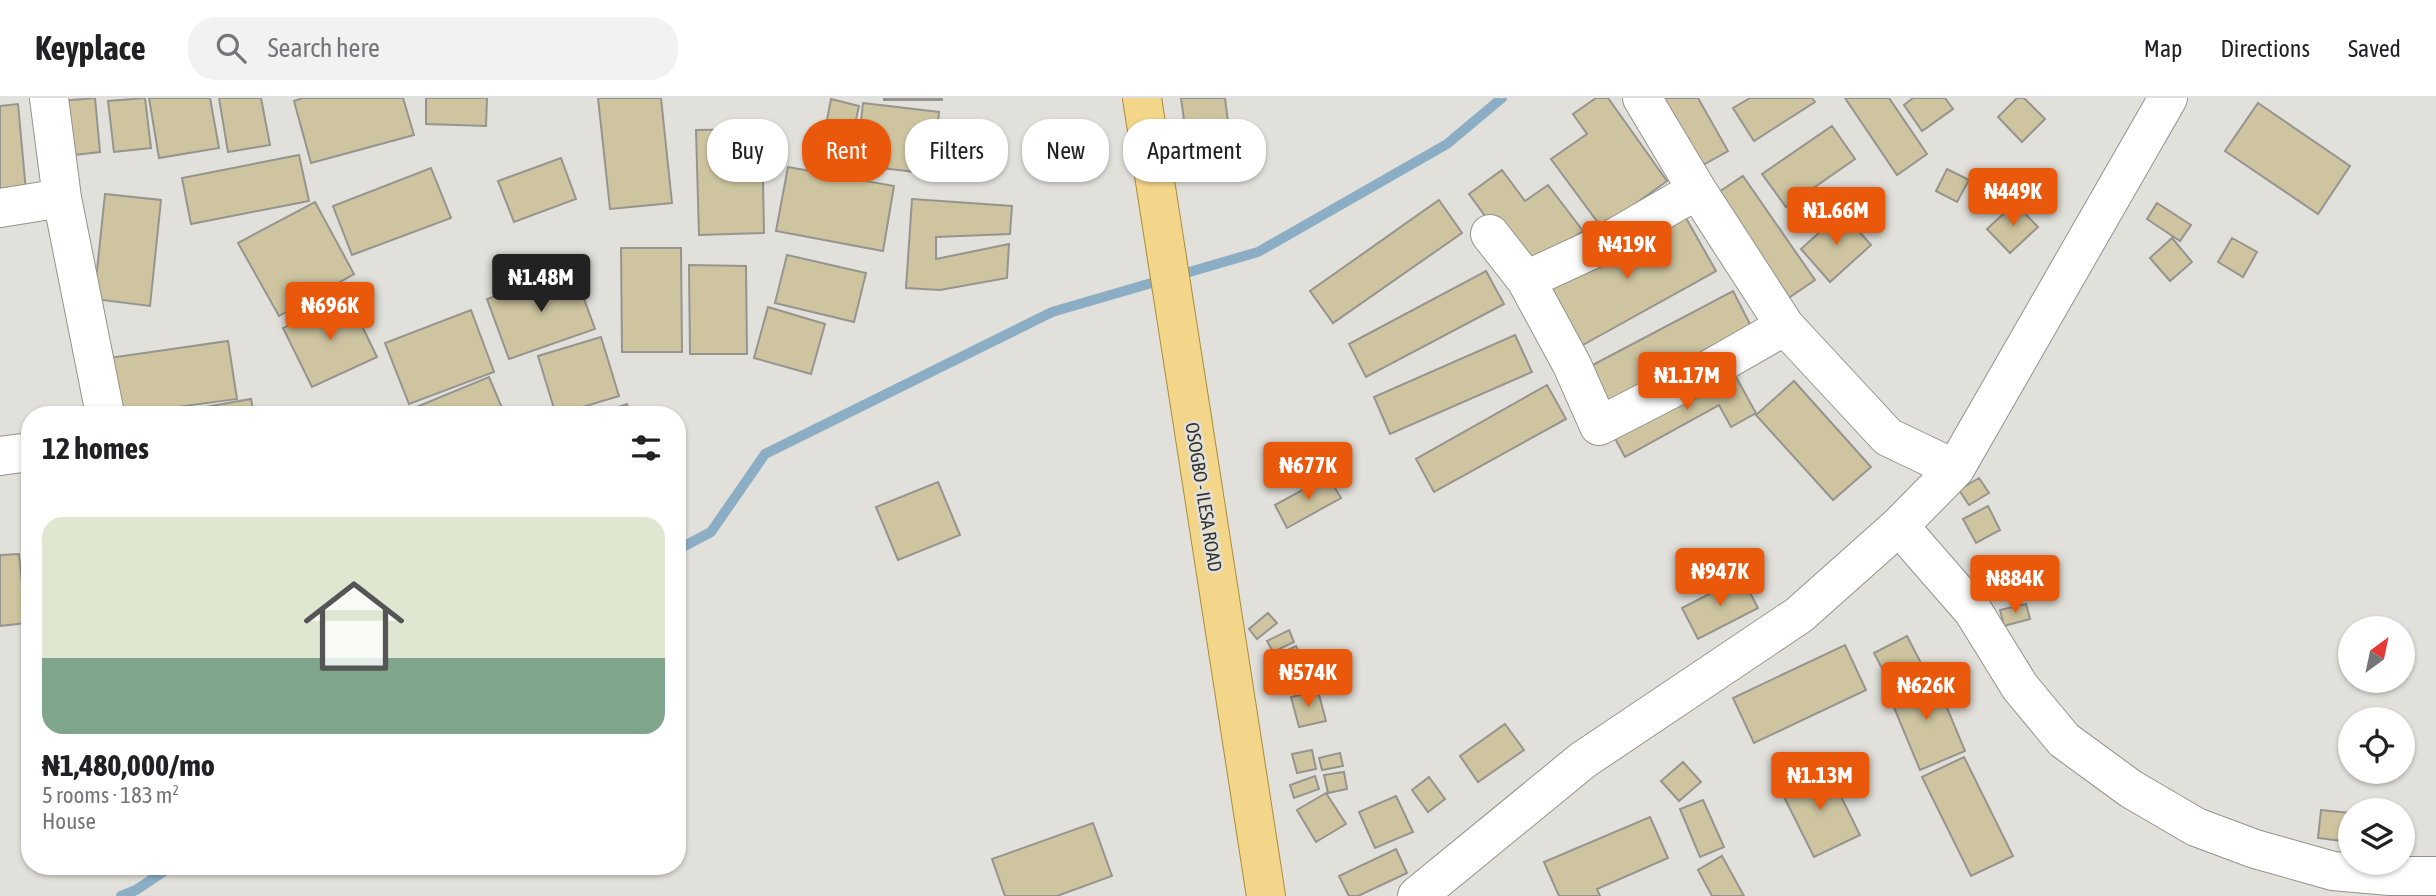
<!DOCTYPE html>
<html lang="en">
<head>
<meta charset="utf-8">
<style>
	:root { --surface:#fff; --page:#f2f2f2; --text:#202124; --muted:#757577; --line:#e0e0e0; --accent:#ea580c }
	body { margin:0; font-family:"Asap Condensed",sans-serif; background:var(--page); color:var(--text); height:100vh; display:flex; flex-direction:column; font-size:26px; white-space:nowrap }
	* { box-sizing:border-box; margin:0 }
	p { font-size:23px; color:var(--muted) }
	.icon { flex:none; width:38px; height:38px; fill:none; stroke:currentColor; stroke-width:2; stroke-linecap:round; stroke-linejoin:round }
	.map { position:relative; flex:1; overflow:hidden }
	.details { position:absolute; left:21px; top:308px; width:665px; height:469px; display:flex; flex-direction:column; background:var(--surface); border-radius:28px; box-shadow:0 2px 5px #0004 }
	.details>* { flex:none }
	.hud { position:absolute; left:707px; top:21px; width:665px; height:63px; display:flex; gap:14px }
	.needle { width:46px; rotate:33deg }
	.controls { position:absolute; left:2338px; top:518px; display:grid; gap:14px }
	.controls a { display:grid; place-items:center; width:77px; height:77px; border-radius:50%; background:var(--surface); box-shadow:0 2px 5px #0004; font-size:35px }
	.price { position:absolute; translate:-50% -60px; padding:0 16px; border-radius:7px; background:var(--accent); color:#fff; font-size:23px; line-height:46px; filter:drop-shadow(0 2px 4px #0008) }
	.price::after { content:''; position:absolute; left:50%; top:42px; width:21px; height:16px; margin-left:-10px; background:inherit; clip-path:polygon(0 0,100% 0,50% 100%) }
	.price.selected { background:#222; color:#fff }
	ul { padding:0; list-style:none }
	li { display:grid; align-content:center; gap:14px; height:371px; padding:0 21px }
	li span { display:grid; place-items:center; height:217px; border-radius:21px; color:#555 }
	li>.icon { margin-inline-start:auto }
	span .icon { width:126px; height:126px; fill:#fffc; stroke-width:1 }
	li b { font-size:30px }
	h2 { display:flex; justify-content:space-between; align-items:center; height:84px; padding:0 21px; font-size:30px }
	.pill { padding:0 24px; border-radius:28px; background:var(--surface); box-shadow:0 2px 5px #0004; font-size:24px; line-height:63px }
	.pill.selected { background:var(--accent); color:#fff }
	header { display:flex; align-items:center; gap:42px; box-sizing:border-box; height:98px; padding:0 35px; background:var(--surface); border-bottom:2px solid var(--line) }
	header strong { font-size:33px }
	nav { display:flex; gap:38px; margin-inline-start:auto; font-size:24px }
	.search { width:490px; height:63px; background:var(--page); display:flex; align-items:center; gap:18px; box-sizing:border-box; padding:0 24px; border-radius:28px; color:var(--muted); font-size:26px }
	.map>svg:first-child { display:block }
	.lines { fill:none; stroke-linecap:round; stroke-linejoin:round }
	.stream { stroke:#8baec5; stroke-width:10 }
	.building { fill:#cec5a0; stroke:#96948f; stroke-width:2 }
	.street-casing { stroke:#93928d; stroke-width:40 }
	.primary-casing { stroke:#ab8b39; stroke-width:40 }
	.street { stroke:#fff; stroke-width:38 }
	.primary { stroke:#f4d68b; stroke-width:38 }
	.labels { text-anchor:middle; stroke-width:5; stroke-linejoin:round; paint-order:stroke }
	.street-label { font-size:19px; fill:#323230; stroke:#e1e0da }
</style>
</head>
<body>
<header>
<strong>Keyplace</strong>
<div class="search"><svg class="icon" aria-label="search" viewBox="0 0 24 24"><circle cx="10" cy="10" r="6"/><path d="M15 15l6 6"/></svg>Search here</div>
<nav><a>Map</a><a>Directions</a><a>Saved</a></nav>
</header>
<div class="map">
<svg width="2436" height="798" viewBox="0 0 2436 798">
	<rect width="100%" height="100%" fill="#e1e0da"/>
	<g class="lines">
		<!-- stream -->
		<path class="stream" d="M677,452L711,434L765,356L1052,214L1258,154L1447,46L1502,0
			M121,798L136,792L172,768"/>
	</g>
	<!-- building -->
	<path class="building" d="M95,0L100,54L66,58L61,3Z
		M145,0L151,50L114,54L108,3Z
		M149,0H210L219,50L159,60Z
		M219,0H261L270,47L228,54Z
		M303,0H403L414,37L311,65L294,3Z
		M426,0H487L486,28L426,26Z
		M598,0H661L672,105L610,111Z
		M884,0H942V2H884Z
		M1181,0H1225L1228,24L1185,29Z
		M1596,0H1608L1667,83L1602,130L1551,61L1587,36L1573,16Z
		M1654,0H1698L1728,53L1694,72Z
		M1750,0H1812L1815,4L1754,43L1733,10Z
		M1845,0H1889L1927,56L1897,77Z
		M1913,0H1945L1953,11L1922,33L1904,7Z
		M2017,0H2024L2045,21L2022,44L1998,19Z
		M831,1L859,8L847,63L820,58Z
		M863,5L939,14L932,76L856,67Z
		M2258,5L2350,68L2318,116L2225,53Z
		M18,6L26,93L0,95V8Z
		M1832,28L1855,61L1786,109L1762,76Z
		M762,31L764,135L699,137L696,32Z
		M299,57L309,103L191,126L182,80Z
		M561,60L576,101L514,124L498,83Z
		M788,69L894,88L883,153L776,133Z
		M431,70L451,120L352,157L333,108Z
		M1947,71L1969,82L1957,104L1936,93Z
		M1502,72L1525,103L1548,87L1583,133L1526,174L1469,96Z
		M1743,78L1815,182L1781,205L1710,100Z
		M105,96L161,102L150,208L94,201Z
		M912,101L1012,108L1010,136L936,139V161L1009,146L1007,180L940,192L906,190Z
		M1439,102L1462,135L1333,225L1310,193Z
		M315,104L354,176L279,218L238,145Z
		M2015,105L2038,129L2010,155L1987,131Z
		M2157,105L2191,127L2180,143L2147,121Z
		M1682,113L1716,173L1572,253L1538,193Z
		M1842,114L1871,147L1830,184L1801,151Z
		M2172,140L2192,164L2170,183L2150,160Z
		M2232,140L2257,154L2243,179L2218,164Z
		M621,150H681L682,254H622Z
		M787,157L866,175L854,224L775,205Z
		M689,167L746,168L747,256H690Z
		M573,171L595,231L509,261L487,201Z
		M1486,173L1504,206L1366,279L1349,246Z
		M1733,193L1751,228L1605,305L1587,270Z
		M348,199L377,259L312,289L283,230Z
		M768,209L825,226L811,276L754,260Z
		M471,212L494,274L409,306L385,245Z
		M1515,237L1532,274L1390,336L1374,299Z
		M601,239L619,298L556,317L538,258Z
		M228,243L237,301L118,317L109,260Z
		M1731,270L1756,315L1731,329L1719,307L1625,359L1612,335Z
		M489,279L505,317H411L409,312Z
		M1794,283L1871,369L1833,402L1756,317Z
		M1547,287L1566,321L1434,394L1416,361Z
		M251,301L254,317H160Z
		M627,306L631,317H594Z
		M1328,378L1341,400L1287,430L1275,407Z
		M1979,380L1989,395L1969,407L1959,392Z
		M938,384L960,437L898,462L876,409Z
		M1988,408L2000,432L1976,445L1963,421Z
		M19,456L26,525L0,528V457Z
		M2023,476L2028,494L1995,502L1990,485Z
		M1742,479L1758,510L1698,541L1682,510Z
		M2026,506L2030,521L2004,528L2000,512Z
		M1268,515L1277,525L1257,541L1249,531Z
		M1289,532L1294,544L1273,554L1267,543Z
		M1907,538L1921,565L1888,582L1874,555Z
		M1845,547L1866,592L1754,645L1733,600Z
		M1296,548L1304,563L1273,579L1265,563Z
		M1306,568L1311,584L1286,592L1281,576Z
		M1933,576L1965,653L1920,672L1888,595Z
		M1318,593L1326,623L1299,629L1291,599Z
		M1505,626L1524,652L1478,684L1460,658Z
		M1312,652L1316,671L1297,675L1292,656Z
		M1340,655L1343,668L1322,672L1319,660Z
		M1964,659L2013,758L1971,778L1922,679Z
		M1683,664L1701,684L1679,703L1661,683Z
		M1826,668L1860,737L1814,759L1780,691Z
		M1344,674L1347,691L1328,695L1324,677Z
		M1315,678L1319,691L1294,700L1290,687Z
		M1429,679L1445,701L1428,714L1412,692Z
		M1326,695L1346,726L1316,744L1297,712Z
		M1396,698L1413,734L1375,750L1359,714Z
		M1703,702L1724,749L1700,759L1680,711Z
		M2321,712L2350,715V744L2318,740Z
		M1650,719L1668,760L1597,791L1600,798H1559L1544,764Z
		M1093,725L1112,778L1057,798H1005L992,761Z
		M1396,751L1407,775L1358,798H1349L1339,778Z
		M1722,758L1744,798H1712L1698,772Z"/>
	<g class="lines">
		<!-- street casing -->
		<g class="street-casing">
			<path id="street" d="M49,0L62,100L104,311L101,317
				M1642,0L1697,92L1785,228L1888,339L1955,371
				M0,110L62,100
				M1490,136L1526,182L1572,267L1599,328L1710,271L1785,228
				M1526,182L1604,146L1697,92
				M0,358L30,354
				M1899,428L1973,513L2020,589L2064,642L2131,691L2196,729L2255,751L2333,773L2390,778H2436
				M1417,798L1583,662L1799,517L1899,428L1955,371L2168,0"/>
		</g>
		<!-- primary casing -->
		<g class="primary-casing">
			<path id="primary" d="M1142,0C1183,266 1226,532 1266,798"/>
		</g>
		<!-- street -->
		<use href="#street" class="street"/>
		<!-- primary -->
		<use href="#primary" class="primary"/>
	</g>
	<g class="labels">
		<!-- street labels -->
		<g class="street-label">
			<text transform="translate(1204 399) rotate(81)" y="7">OSOGBO - ILESA ROAD</text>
		</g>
	</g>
</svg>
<div class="controls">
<a><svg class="needle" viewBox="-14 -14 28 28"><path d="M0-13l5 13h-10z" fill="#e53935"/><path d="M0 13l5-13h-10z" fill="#757577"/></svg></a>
<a><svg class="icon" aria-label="locate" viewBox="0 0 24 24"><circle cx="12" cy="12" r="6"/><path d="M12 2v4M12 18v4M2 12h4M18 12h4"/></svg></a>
<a><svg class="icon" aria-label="layers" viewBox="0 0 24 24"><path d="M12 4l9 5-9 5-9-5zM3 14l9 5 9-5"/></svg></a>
</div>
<b class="price" style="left:2013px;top:130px">₦449K</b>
<b class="price" style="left:1836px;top:149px">₦1.66M</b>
<b class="price" style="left:1627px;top:183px">₦419K</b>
<b class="price selected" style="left:541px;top:216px">₦1.48M</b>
<b class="price" style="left:330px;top:244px">₦696K</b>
<b class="price" style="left:1687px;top:314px">₦1.17M</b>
<b class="price" style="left:1308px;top:404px">₦677K</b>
<b class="price" style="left:1720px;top:510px">₦947K</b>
<b class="price" style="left:2015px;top:517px">₦884K</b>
<b class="price" style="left:1308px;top:611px">₦574K</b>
<b class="price" style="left:1926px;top:624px">₦626K</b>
<b class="price" style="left:1820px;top:714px">₦1.13M</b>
<div class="hud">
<a class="pill">Buy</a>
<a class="pill selected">Rent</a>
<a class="pill">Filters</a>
<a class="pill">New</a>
<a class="pill">Apartment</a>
</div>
<section class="details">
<h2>12 homes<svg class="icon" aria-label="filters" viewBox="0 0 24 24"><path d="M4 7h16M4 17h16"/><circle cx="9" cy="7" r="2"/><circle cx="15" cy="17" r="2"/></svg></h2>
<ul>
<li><span style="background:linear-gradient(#dfe7d0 65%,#7fa58c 0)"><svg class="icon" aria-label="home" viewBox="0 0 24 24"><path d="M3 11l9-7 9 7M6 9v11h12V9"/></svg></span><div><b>₦1,480,000/mo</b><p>5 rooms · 183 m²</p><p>House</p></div></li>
</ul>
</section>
</div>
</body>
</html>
